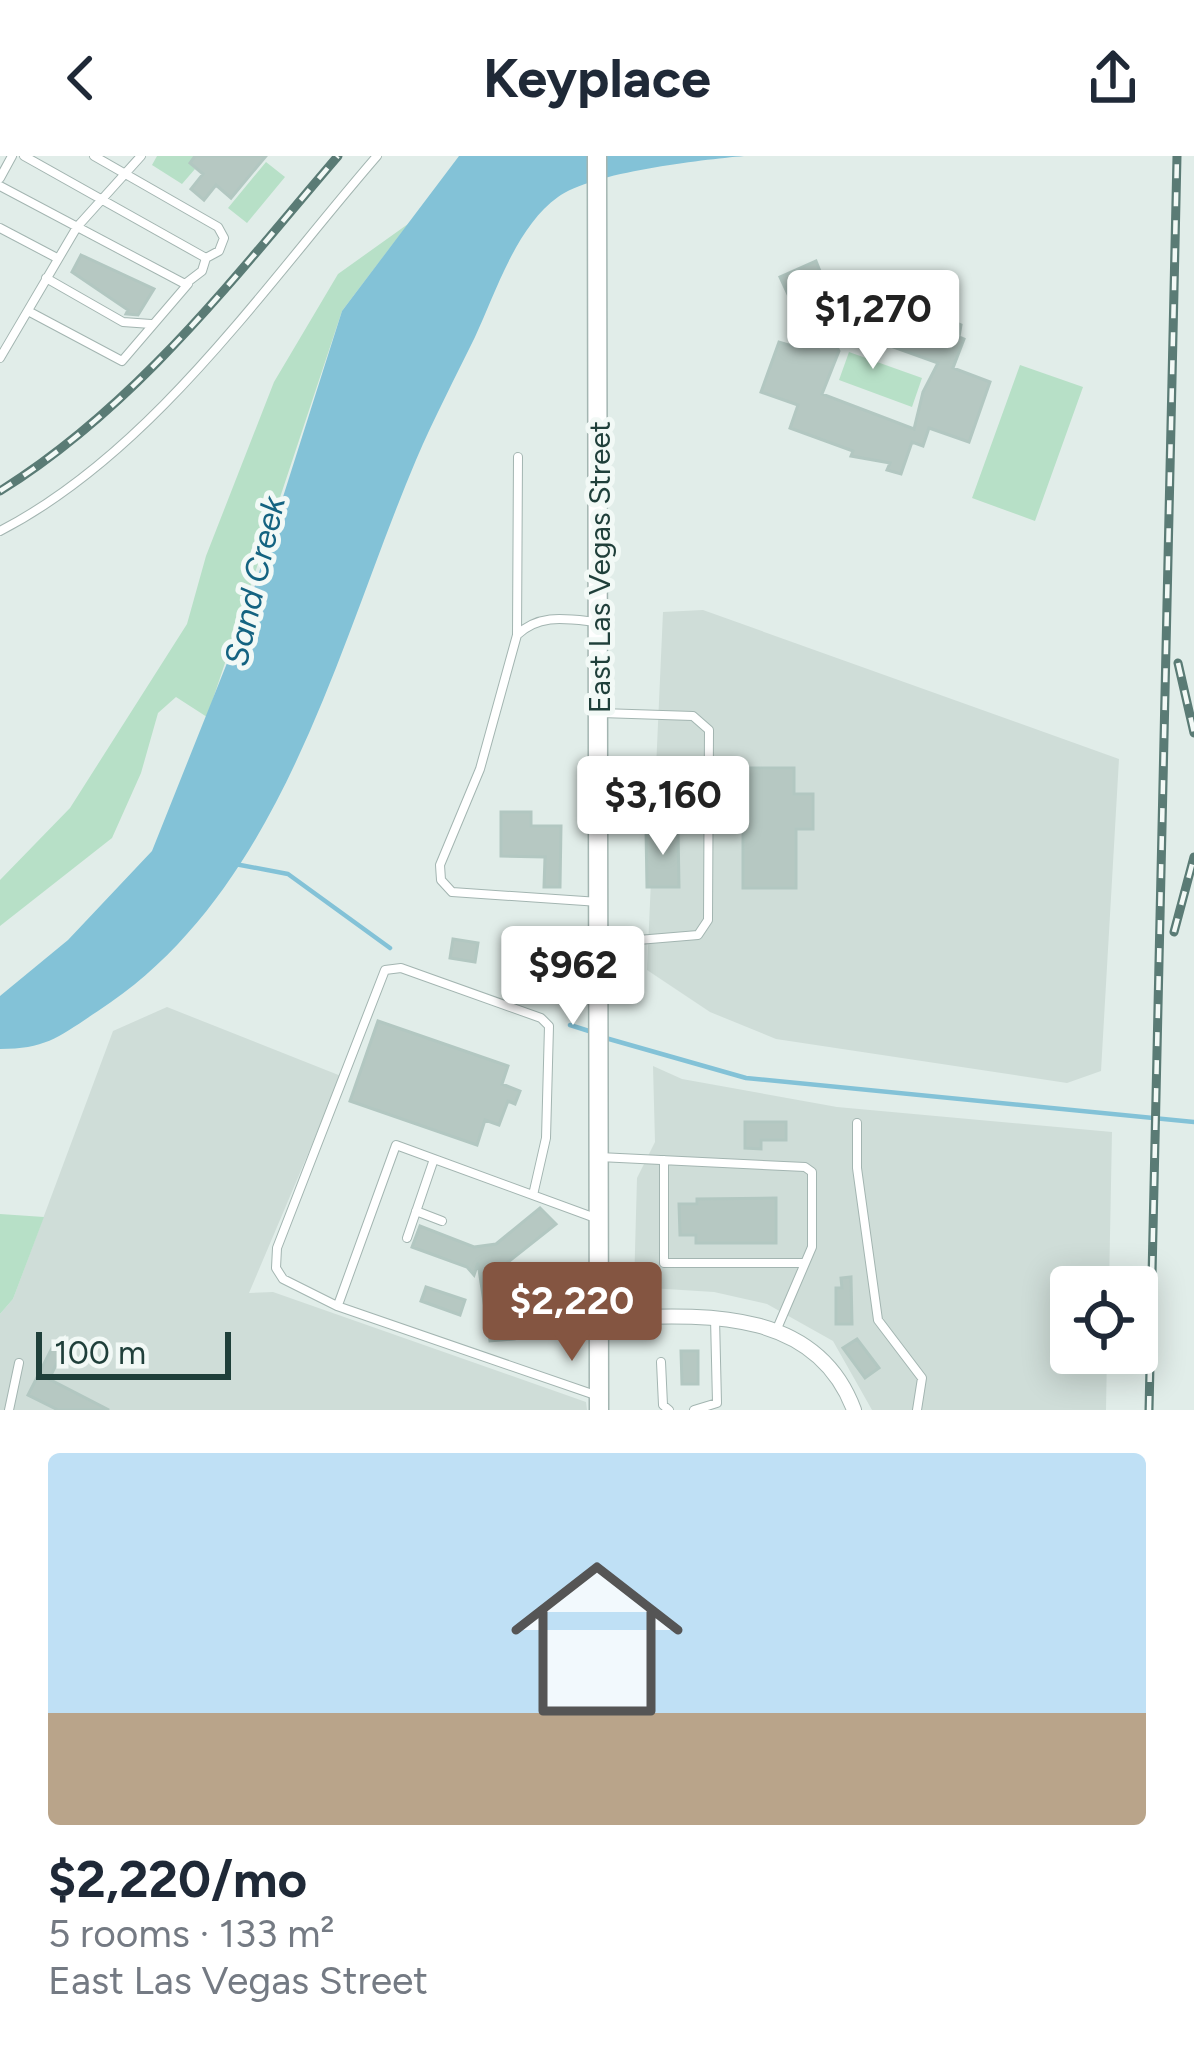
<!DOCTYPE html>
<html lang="en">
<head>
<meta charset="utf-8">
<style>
	:root { --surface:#fff; --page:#f2f2f3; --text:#1f2937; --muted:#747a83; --line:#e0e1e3; --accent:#845541 }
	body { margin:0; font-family:Figtree,sans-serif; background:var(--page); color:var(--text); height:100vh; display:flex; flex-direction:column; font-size:45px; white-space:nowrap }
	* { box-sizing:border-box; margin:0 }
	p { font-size:39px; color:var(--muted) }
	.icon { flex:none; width:66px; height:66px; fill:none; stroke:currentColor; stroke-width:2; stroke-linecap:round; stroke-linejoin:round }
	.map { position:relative; height:1254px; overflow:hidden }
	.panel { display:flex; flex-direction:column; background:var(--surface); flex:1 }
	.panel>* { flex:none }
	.tools { position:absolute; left:1050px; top:1110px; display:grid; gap:24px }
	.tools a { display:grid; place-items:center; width:108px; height:108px; border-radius:12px; background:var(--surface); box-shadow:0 6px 30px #0003; font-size:60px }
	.scale { position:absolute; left:36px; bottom:30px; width:195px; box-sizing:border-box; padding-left:12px; border:6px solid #1f3f3a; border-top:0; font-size:33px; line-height:42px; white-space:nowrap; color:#1f3f3a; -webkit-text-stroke:9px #f2f9f6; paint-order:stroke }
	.price { position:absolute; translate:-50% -102px; padding:0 27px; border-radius:12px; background:#fff; color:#222; font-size:39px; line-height:78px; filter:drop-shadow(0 3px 6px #0008) }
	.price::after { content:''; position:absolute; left:50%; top:72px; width:36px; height:27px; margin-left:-18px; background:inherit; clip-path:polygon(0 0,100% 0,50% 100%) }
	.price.selected { background:var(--accent); color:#fff }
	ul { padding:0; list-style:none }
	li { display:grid; align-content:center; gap:24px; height:636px; padding:0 48px }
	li+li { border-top:3px solid var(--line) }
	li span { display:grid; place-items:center; height:372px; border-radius:12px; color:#555 }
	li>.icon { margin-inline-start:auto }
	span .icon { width:216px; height:216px; fill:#fffc; stroke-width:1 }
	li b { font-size:51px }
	header { display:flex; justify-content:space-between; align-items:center; height:156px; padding:0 48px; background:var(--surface); font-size:54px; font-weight:700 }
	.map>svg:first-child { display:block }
	.built { fill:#cfddd8 }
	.green { fill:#b7e0c7 }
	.water { fill:#83c2d7 }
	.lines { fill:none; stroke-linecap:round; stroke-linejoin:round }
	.stream { stroke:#83c2d7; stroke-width:4.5 }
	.building { fill:#b6c8c2; stroke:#b2c7c1; stroke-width:3; fill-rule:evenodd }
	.service-casing { stroke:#a3b5b1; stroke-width:10 }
	.minor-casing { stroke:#a3b5b1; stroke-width:16 }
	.tertiary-casing { stroke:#a3b5b1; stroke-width:21 }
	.service { stroke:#fff; stroke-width:8 }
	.minor { stroke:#fff; stroke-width:14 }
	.tertiary { stroke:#fff; stroke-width:18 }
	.rail-casing { stroke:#5a7b75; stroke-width:9 }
	.rail { stroke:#f2f9f6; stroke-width:4.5; stroke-dasharray:14; stroke-linecap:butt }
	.labels { text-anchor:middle; stroke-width:10; stroke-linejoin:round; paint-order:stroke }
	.street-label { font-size:30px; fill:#1f3f3a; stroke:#f2f9f6 }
	.water-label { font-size:33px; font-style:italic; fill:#146381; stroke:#f2f9f6 }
</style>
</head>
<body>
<header><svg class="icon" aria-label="back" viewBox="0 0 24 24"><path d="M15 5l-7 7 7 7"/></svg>Keyplace<svg class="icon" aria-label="share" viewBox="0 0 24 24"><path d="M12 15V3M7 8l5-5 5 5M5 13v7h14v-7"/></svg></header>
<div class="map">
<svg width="1194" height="1254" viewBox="0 0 1194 1254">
	<rect width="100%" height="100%" fill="#e1ede9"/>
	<!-- built -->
	<path class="built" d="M703,454L1119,603L1101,915L1067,927L776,883L710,856L647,814L663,456Z
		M167,851L341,920L249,1137L273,1136L586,1246L587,1254H0V1158L13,1143L113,875Z
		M653,910L682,923L837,951L1112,976L1109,1131H1071V1197H1107L1106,1254H872L833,1185L767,1148L714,1136L634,1131L637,1022L655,986Z"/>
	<!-- green -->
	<path class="green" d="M157,0H195L189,7L195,13L182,28L152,9Z
		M266,6L285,21L247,67L228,52Z
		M408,68L342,155L207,561L176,541L158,557L141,617L112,682L0,770V724L70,652L187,468L206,400L274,226L338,118Z
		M849,196L922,222L912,251L839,224Z
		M1020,209L1083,231L1035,365L972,342Z
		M0,1058L44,1061L13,1143L0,1158Z"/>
	<!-- water -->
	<path class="water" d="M459,0H744C700,4 593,16 558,41C516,71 496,136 475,181C455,222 434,262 416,304C336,493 282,736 98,855C60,880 47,893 0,893V840L68,784L152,695L243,467L342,155Z"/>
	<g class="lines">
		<!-- stream -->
		<path class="stream" d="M235,708L288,718L390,792
			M570,869L592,876
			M602,881L746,922L1194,966"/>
	</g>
	<!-- building -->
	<path class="building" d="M195,0H266L231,42L216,29L204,44L191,33L203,18L190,7Z
		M81,99L154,133L138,159L126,158L128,154L72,116Z
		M816,105L843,173L860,127L954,160L952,165L961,169L959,181L964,183L953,212L990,226L969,286L929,272L923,290L912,286L901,318L887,314L890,307L851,300L853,295L790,272L798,249L761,236L779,186L792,190L800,164L780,121ZM824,166L938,207L923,236L914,273L822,238L839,195Z
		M743,612H794V638H813V673H796V732H743Z
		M501,656H531V670H561L560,731H544L545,701L501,700Z
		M646,673H678L679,731H647Z
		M523,774H559V799H523Z
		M453,783L478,787L475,806L450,802Z
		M378,865L508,910L502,928L520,935L515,948L508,945L499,969L485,964L477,989L350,945Z
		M745,966H786V984H761V993L745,992Z
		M776,1042V1087H696V1079H680L679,1048H697V1043Z
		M540,1052L556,1068L508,1106L501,1124L514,1183L490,1185L478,1107L474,1119L467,1111L412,1091L420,1070L474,1091L496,1088Z
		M851,1121L852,1168H836V1132H842L841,1122Z
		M426,1131L465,1144L460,1159L421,1145Z
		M857,1183L879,1212L865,1222L843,1192Z
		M52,1192L62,1197L49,1223L109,1254H58L28,1239Z
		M681,1195H698V1228H682Z"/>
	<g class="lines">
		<!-- service casing -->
		<g class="service-casing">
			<path id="service" d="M24,0L206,102L219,95L224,82L218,71L94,0
				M0,22L12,0
				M0,30L185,128L202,115L206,102
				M0,72L57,102
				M46,122L123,166L151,168
				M28,155L122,205L188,128
				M0,202L77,71L141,0
				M0,375C153,296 265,129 377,0
				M597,466C567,463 540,457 517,479L480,613L440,709L441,724L452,736L599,746
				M517,479L518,301
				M601,557L693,560L709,574L708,764L698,779L602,787
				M857,967V1012L878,1164L922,1222L917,1254
				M599,1001L805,1011L812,1016V1091L776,1175
				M664,1004V1107H805
				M533,1039L546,982L549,870L541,862L401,812L385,814L277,1092L276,1112L283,1123L337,1150L598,1240
				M416,1055L442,1065
				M407,1082L434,1003
				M338,1149L396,989L598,1063
				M661,1206L663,1249L669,1254
				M9,1254L19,1207
				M694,1254L717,1247L715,1162"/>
		</g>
		<!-- minor casing -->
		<g class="minor-casing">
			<path id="minor" d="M599,1162C692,1160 814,1146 854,1254"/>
		</g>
		<!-- tertiary casing -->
		<g class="tertiary-casing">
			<path id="tertiary" d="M597,0L599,1254"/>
		</g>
		<!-- service -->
		<use href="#service" class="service"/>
		<!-- minor -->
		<use href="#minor" class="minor"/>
		<!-- tertiary -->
		<use href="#tertiary" class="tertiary"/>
		<!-- rail casing -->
		<g class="rail-casing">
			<path id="rail" d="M0,335C138,249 234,121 338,0
				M1178,507L1194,577
				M1174,776L1194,701
				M1149,1254L1177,0"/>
		</g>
		<!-- rail -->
		<use href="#rail" class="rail"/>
	</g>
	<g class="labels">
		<!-- street labels -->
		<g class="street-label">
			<text transform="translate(600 411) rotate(-90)" y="10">East Las Vegas Street</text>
		</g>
		<!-- water labels -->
		<g class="water-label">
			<text transform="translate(254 425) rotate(-77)" y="12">Sand Creek</text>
		</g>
	</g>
</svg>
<div class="tools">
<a><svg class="icon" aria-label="locate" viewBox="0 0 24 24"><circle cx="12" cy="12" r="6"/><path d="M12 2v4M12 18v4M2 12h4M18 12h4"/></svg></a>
</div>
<div class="scale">100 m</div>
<b class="price" style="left:873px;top:216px">$1,270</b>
<b class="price" style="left:663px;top:702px">$3,160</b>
<b class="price" style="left:573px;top:872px">$962</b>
<b class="price selected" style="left:572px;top:1208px">$2,220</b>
</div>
<section class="panel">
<ul>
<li><span style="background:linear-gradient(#bfe0f5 70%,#b9a48a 0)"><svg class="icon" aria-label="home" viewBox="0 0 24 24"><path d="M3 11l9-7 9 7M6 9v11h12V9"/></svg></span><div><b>$2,220/mo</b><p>5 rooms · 133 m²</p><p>East Las Vegas Street</p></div></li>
</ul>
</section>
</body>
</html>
